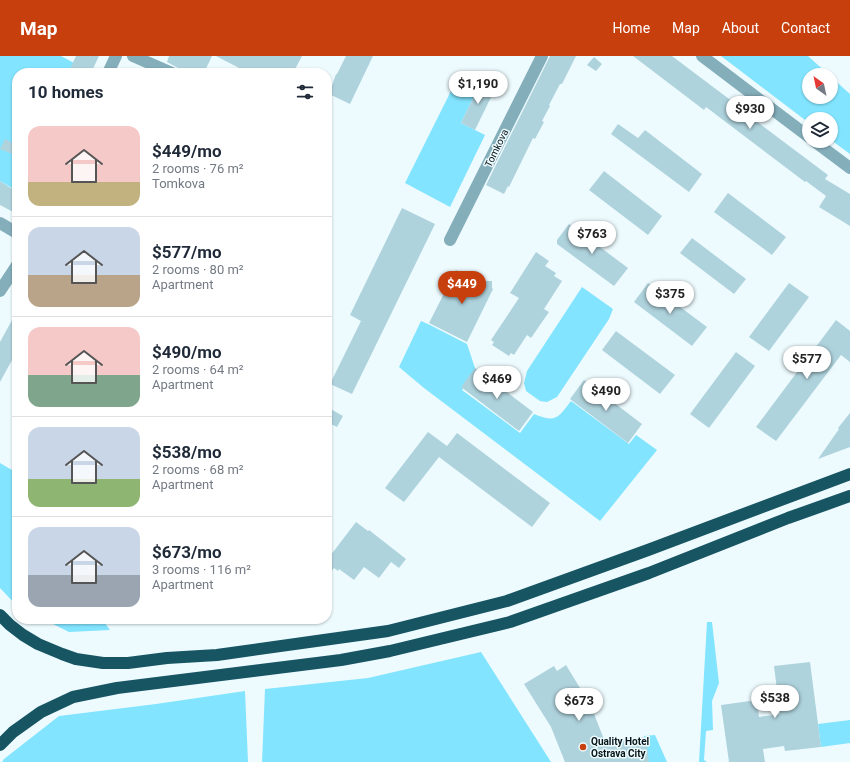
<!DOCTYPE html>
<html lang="en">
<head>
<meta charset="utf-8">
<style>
	:root { --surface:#fff; --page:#f6f6f7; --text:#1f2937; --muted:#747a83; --line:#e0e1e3; --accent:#c73f0c }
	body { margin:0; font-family:Roboto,sans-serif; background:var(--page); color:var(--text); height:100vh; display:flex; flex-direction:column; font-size:15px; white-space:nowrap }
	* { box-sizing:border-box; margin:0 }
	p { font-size:13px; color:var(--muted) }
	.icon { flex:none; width:22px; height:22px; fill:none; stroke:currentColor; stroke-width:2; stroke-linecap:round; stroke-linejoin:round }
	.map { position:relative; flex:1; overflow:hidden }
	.panel { position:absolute; left:12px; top:12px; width:320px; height:556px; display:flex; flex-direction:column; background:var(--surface); border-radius:16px; box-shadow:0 1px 3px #0004 }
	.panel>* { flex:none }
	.needle { width:26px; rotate:327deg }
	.buttons { position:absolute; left:802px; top:12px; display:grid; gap:8px }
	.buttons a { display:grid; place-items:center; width:36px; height:36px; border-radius:50%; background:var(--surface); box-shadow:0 1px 3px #0004; font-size:20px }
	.price { position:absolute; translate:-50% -34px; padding:0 9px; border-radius:14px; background:#fff; color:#222; font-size:13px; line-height:26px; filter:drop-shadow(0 1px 2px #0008) }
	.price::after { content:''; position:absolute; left:50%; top:24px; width:12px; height:9px; margin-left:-6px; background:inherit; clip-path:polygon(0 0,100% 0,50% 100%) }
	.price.on { background:var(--accent); color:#fff }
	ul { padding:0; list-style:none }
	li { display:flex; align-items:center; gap:12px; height:100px; padding:0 16px }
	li+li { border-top:1px solid var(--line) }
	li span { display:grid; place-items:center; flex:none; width:112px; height:80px; border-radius:12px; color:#555 }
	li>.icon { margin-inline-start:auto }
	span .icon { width:48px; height:48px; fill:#fffc; stroke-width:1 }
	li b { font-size:17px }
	h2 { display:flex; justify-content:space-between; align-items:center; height:48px; padding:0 16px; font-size:17px }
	header { display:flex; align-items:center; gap:24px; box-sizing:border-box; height:56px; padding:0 20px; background:var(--accent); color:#fff }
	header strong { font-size:19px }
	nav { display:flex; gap:22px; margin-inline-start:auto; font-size:14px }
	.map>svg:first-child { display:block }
	.green { fill:#82e4fe }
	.building { fill:#afd3dd }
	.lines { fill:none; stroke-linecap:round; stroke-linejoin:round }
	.minor { stroke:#84aeba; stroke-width:12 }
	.highway { stroke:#185563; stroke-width:12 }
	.poi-dot { fill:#c73f0c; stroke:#edfbff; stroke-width:1.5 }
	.labels { text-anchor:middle; stroke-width:3; stroke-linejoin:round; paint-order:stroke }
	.street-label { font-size:10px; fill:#081519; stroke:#edfbff }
	.poi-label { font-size:10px; font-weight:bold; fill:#081519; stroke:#edfbff; text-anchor:start }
</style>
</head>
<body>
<header>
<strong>Map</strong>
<nav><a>Home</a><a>Map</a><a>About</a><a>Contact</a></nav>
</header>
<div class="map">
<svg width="850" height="706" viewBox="0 0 850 706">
	<rect width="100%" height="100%" fill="#edfbff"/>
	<!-- green -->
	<path class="green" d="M0,0H61L76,8L72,17H17V135L0,125Z
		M721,0H808L829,19H809V41H831V21L850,38V98L831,84V63H809V67Z
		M461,15L482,24L461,67L485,79L450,151L405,127Z
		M582,231L613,253L609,263L557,341L547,346L540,345L526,335L524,327L527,315Z
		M421,265L430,269L467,288L476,315L462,334L520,377L534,358C556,367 558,362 571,345L629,388L636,379L657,394L600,465L424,332L399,311Z
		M0,407L17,417V550L0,532Z
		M43,563H102L110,574L69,576Z
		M707,566H712L719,627L712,645L713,674L706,675L704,704L707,706H699Z
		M481,596L551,706H262L265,633L368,622Z
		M245,635L248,706H2L4,703L59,660L156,648Z
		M850,664V687L821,691L818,668Z
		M655,679L667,706H648L644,680Z"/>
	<!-- building -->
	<path class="building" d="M76,0H99L91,17H68Z
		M169,0H212L204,17H179L178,12L167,6Z
		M216,0H302L293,17H241L243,14Z
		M346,0H373L350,48L329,38L336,18H337Z
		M550,0H576L562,28H560L549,49L550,50L542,65L544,66L535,83L533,82L509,131L508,130L504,138L486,129Z
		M633,0H672L745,55L744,56L828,119L825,123L850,138V170L819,151L826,140L806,125L805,126L706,51L704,54Z
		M594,1L602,8L596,15L587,9Z
		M482,24L496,31L475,74L461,67Z
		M618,68L638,82L645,74L702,118L689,136L611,78Z
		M5,83L17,89V100L0,93Z
		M604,115L662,160L648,179L589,134Z
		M0,125L17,136V158L0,149Z
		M728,137L786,181L772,199L714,156Z
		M402,152L435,168L352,338L330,328L361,265L350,259Z
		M569,168L628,212L614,230L557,188V184Z
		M692,182L746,223L734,238L680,197Z
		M536,196L549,205L545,210L556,217L554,220L562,225L544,253L549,256L531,282L527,279L514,299L511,297L509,300L492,289L494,286L491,284L519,242L510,237Z
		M456,214L471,222H484V225H492V232L493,233L467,286L429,267Z
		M648,227L707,271L692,290L634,246Z
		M789,227L809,241L769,295L749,281Z
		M17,255V295L0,326V286Z
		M836,264L850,275V306L841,299L776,385L756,371Z
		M616,275L675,319L660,338L602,294Z
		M736,296L755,310L709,372L690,358Z
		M475,312L533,356L519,375L461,331Z
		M584,324L642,368L628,387L570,343Z
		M327,351L343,360L337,371L327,366Z
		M850,357V391L818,403L839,373L838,372Z
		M428,376L447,390L457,377L550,447L532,471L439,401L404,446L385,432Z
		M356,466L368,475L369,474L406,503L399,512L391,506L379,522L364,511L354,524L339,513L338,515L334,512L327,521V504Z
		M810,606L821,691L785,695L784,690L763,693L765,706H729L721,649L757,644L759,661L780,658L774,610Z
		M566,609L591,650L605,686L646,681L649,706H565L551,671L524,628L554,610L557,615Z"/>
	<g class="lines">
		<!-- minor -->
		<path class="minor" d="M133,0L172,17
			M702,0L809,81
			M108,17L116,0
			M814,85L850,112
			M0,167L17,177
			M450,184L542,0
			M0,235L17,209"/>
		<!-- highway -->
		<path class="highway" d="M0,559L10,569L23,579L38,588L62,598L76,603L103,607H128L167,602L217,599L388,575L507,545L648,494L850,418
			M0,689L13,676L41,656L73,641L117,632L341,604L390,595L510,566L649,517L788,462L850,440"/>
	</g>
	<!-- markers -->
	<circle class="poi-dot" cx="583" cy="691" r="4"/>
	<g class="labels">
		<!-- street labels -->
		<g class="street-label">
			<text transform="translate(496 92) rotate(-64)" y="4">Tomkova</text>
		</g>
		<!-- poi labels -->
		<g class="poi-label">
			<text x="591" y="689">Quality Hotel<tspan x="591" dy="12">Ostrava City</tspan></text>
		</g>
	</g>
</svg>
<div class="buttons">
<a><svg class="needle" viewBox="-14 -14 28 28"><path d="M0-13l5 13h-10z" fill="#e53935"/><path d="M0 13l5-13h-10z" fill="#747a83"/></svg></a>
<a><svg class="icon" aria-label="layers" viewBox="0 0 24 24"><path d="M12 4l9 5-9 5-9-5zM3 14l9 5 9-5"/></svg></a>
</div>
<b class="price" style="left:478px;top:49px">$1,190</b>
<b class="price" style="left:750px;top:74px">$930</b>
<b class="price" style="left:592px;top:199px">$763</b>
<b class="price on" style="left:462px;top:249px">$449</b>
<b class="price" style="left:670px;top:259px">$375</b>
<b class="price" style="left:807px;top:324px">$577</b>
<b class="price" style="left:497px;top:344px">$469</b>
<b class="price" style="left:606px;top:356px">$490</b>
<b class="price" style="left:775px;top:663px">$538</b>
<b class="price" style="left:579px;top:666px">$673</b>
<section class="panel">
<h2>10 homes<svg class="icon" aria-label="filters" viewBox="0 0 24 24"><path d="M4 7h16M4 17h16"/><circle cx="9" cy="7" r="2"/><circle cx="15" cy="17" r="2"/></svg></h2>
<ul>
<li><span style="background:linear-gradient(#f6c9c9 70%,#c2b280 0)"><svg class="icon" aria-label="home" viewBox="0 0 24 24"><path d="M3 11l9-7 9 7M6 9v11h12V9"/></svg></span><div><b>$449/mo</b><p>2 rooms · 76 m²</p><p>Tomkova</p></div></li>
<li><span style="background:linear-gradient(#c9d6e8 60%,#b9a48a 0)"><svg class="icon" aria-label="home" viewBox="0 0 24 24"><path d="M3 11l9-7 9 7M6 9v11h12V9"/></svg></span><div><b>$577/mo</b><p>2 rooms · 80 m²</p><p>Apartment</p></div></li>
<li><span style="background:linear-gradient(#f6c9c9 60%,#7fa58c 0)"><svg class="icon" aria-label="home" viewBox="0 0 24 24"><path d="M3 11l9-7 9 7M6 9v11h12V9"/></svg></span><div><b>$490/mo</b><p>2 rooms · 64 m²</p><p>Apartment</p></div></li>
<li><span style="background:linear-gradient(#c9d6e8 65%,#8fb573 0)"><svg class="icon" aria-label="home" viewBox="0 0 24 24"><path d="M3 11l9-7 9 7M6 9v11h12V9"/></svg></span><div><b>$538/mo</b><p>2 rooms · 68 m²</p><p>Apartment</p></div></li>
<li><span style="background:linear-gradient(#c9d6e8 60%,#9aa5b1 0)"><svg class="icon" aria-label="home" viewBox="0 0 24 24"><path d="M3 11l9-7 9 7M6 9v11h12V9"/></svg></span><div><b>$673/mo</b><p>3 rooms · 116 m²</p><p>Apartment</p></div></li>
</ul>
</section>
</div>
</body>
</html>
